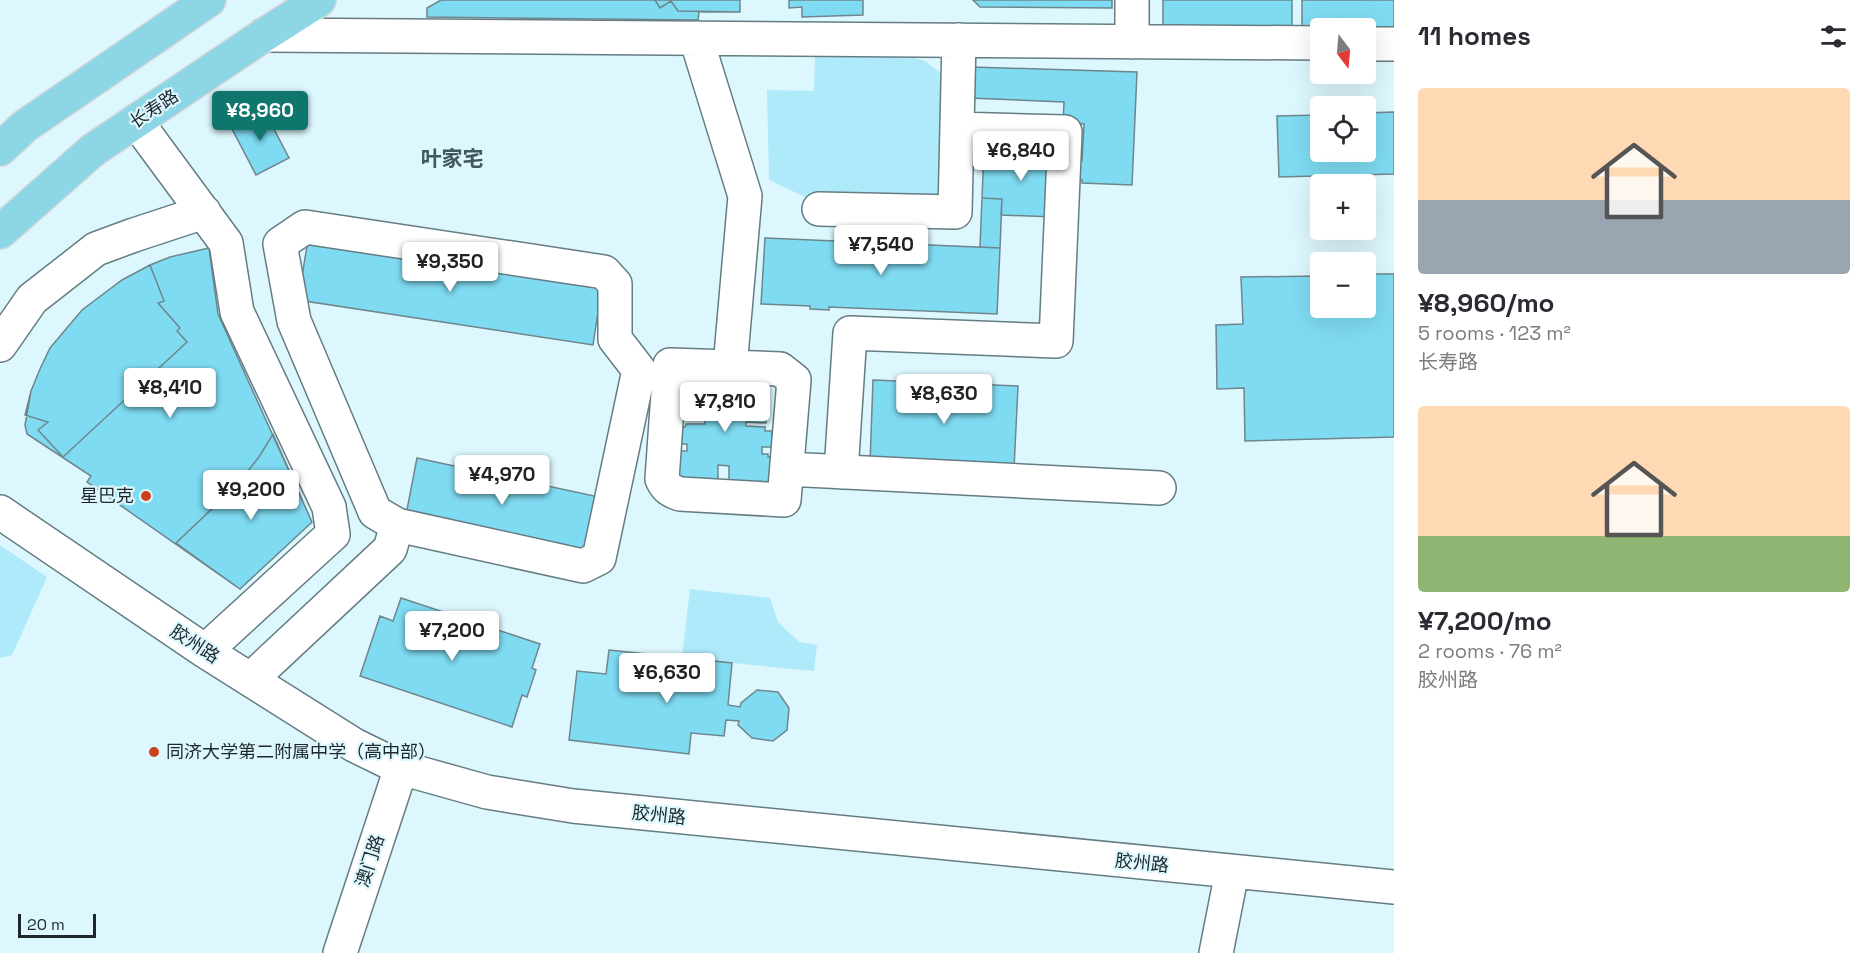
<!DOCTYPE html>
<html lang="en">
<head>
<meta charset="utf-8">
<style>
	:root { --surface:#fff; --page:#f2f2f3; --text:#2b2b33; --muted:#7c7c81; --accent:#0f766e }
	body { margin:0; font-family:"Space Grotesk","Noto Sans SC",sans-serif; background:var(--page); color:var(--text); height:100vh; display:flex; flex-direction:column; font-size:22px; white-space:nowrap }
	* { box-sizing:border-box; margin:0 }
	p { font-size:20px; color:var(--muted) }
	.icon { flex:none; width:33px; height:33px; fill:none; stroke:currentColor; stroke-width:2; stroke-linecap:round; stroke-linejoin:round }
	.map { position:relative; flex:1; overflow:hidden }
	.sheet { display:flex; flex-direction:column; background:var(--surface); width:480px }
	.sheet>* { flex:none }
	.needle { width:39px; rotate:164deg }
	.tools { position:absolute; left:1310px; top:18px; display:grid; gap:12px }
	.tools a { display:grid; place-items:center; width:66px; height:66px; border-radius:6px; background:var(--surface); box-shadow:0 6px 24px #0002; font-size:30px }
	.scale { position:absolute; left:18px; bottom:15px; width:78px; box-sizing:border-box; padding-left:6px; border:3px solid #1e282b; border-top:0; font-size:16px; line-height:21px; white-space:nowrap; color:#1e282b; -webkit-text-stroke:4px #ddf7fe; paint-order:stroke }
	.price { position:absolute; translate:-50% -51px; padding:0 14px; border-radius:6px; background:#fff; color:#222; font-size:20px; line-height:39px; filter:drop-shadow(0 2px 3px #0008) }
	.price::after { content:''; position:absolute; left:50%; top:36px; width:18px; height:14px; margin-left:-9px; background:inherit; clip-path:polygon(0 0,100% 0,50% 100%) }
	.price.current { background:var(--accent); color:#fff }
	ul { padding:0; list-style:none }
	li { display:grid; align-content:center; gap:12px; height:318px; padding:0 24px }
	li span { display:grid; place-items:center; height:186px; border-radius:6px; color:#555 }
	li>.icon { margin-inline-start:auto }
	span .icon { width:108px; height:108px; fill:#fffc; stroke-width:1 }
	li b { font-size:26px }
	h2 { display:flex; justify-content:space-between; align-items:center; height:72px; padding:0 24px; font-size:26px }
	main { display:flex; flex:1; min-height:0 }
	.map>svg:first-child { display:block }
	.green { fill:#aeeafa }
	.building { fill:#7fdbf2; stroke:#6e868c; stroke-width:1.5 }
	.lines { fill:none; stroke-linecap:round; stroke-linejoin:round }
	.minor-casing { stroke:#657c83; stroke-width:36 }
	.major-casing { stroke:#d6d8d9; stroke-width:36 }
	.minor { stroke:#fff; stroke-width:33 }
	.major { stroke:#8dd6e6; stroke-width:33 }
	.poi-dot { fill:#cb421a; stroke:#ddf7fe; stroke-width:2 }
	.labels { text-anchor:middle; stroke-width:4.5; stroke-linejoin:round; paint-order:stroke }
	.street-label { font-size:18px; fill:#1e282b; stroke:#ddf7fe }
	.poi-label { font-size:18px; fill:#1e282b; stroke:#ddf7fe; text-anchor:end }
	.quarter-label { font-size:21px; font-weight:bold; fill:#41585e; stroke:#ddf7fe }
</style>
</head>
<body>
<main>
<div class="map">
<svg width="1394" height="953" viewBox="0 0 1394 953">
	<rect width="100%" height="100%" fill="#ddf7fe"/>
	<!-- green -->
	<path class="green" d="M815,54L905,55L925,61L941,73L947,94L943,200L805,197L769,180L767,90L814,91Z
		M0,545L47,577L12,655L0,658Z
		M690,589L770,598L778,622L799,642L817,645L814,671L682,658Z"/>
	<!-- building -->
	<path class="building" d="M441,0H740V12H699L698,20L427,17V8Z
		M655,0H740V12L678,11L671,1L660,8Z
		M789,0H863V15L802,17V7L789,8Z
		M973,0H1112V8L980,7Z
		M1163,0H1292V29H1163Z
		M1302,0H1394V29H1302Z
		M971,67L1137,72L1132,185L1082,183V180L1072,179L1073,161H1082L1084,124L1063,123L1064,102L970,98Z
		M263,108L289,158L256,175L230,125Z
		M1394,112V174L1279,177L1277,116L1320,115V152H1365V113Z
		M984,150L1057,152L1054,217L1001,215L1002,199L982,198Z
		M982,198L1002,199L1000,248L980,247Z
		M765,238L1000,248L997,314L829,307V310L810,309V306L761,304Z
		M308,240L602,286L593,345L298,300Z
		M209,248L218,314L312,522L240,589L87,482L91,476L27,434L25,425L31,391L40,369L50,348L82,310L122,280L150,265L170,257Z
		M150,265L164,301L158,303L180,328L177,331L187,342L63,457L38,430L48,422L25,415L31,391L40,369L50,348L82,310L122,280Z
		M1365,274H1394V437L1245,441L1244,388L1217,389L1216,325L1243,324L1241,277L1320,276V308H1365Z
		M687,379L716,380V387L738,388V381L768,383L766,423L746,422V426L765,427V431H772V447H762V454H768V457H774L773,483L729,482V466L718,465V481L673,479L680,451H687V444H677L678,427H685L686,424H705V420H686Z
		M873,380L1018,386L1014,469L870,464Z
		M273,434L312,522L240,589L176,543L235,487L259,457Z
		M417,458L599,497L587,553L406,515Z
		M401,598L540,644L532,668L536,670L527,697L522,695L512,727L360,676L380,616L393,621Z
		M609,650L732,663L728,705L740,707L741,703L757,690L778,692L789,708L787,730L773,741L752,738L738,725L739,721L726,720L724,736L691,733L689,754L569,740L577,671L606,674Z"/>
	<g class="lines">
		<!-- minor casing -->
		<g class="minor-casing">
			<path id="minor" d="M264,35L1320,43
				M696,38L745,196L730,367L670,365L662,479C666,488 671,491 680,494L784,500L794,380L780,369L730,367
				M1132,42V0
				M1365,44H1394
				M136,121L226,243L237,312L329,507L333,534L205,651
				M819,209L955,212L959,40
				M305,227L604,272L615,284V339L639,370L599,558L583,566L397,525L375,512L294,321L280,244Z
				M0,345L32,299L96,249L134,235L204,212
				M787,469L1159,488
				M841,472L850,333L1056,341L1065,132L957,129
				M0,512L205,651L354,745L401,768L487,792L573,806L1394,887
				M251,679L390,549L397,525
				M340,953L401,768
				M1216,953L1232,872"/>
		</g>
		<!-- major casing -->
		<g class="major-casing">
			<path id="major" d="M0,149L25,126L209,0
				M0,232L93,150L264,35L319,0"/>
		</g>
		<!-- minor -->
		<use href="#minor" class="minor"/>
		<!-- major -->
		<use href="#major" class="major"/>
	</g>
	<!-- markers -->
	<g class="poi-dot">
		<circle cx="146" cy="496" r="6"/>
		<circle cx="154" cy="752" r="6"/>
	</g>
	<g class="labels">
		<!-- street labels -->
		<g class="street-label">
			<text transform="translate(154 109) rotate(-34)" y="6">长寿路</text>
			<text transform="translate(195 644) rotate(33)" y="6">胶州路</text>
			<text transform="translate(659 815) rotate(6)" y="6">胶州路</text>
			<text transform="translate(370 861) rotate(-72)" y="6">澳门路</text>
			<text transform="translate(1142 863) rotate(6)" y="6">胶州路</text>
		</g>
		<!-- poi labels -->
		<g class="poi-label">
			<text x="134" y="502">星巴克</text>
			<text x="166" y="758" text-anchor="start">同济大学第二附属中学（高中部）</text>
		</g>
		<!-- quarter labels -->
		<g class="quarter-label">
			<text x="452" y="166">叶家宅</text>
		</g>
	</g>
</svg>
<div class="tools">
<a><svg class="needle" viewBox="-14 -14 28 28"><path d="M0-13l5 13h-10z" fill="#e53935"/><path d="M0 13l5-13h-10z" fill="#7c7c81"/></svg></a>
<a><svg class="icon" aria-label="locate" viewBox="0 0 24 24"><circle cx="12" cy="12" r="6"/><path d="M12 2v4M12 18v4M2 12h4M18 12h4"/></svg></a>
<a>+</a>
<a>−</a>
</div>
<div class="scale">20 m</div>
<b class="price current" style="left:260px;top:142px">¥8,960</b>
<b class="price" style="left:1021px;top:182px">¥6,840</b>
<b class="price" style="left:881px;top:276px">¥7,540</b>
<b class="price" style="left:450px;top:293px">¥9,350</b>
<b class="price" style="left:170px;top:419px">¥8,410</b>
<b class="price" style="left:944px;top:425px">¥8,630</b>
<b class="price" style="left:725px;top:433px">¥7,810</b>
<b class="price" style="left:502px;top:506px">¥4,970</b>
<b class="price" style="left:251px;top:521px">¥9,200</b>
<b class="price" style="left:452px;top:662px">¥7,200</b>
<b class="price" style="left:667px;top:704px">¥6,630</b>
</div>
<section class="sheet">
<h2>11 homes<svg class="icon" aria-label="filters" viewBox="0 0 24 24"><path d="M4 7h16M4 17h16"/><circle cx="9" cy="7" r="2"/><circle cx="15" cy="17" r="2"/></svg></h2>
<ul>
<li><span style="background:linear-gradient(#ffd9b3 60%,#9aa5b1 0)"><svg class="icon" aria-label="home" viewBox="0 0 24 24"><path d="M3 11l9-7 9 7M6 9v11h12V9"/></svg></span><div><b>¥8,960/mo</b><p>5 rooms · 123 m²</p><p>长寿路</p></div></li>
<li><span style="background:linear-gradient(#ffd9b3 70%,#8fb573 0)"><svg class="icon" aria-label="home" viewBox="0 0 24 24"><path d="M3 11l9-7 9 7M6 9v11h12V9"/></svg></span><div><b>¥7,200/mo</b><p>2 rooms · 76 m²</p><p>胶州路</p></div></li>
</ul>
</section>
</main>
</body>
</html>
